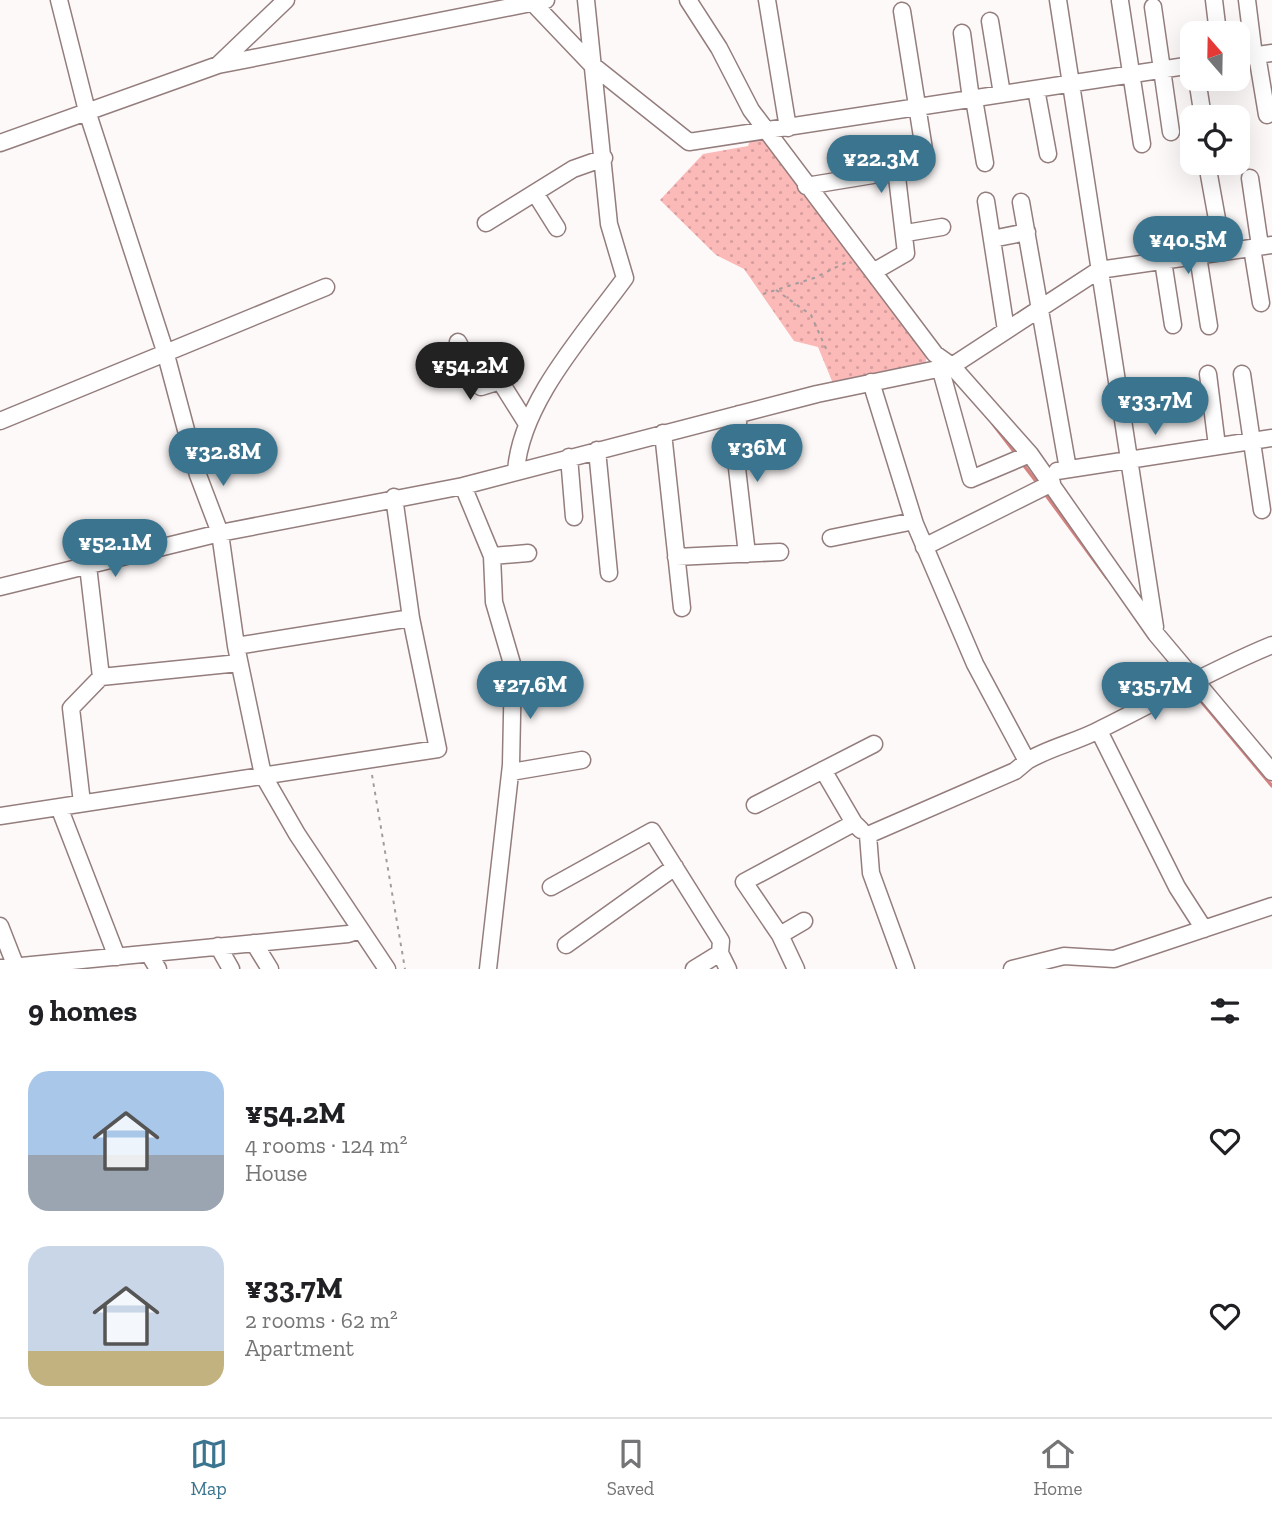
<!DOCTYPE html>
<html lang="en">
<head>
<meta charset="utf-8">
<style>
	:root { --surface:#fff; --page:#f2f2f2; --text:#202124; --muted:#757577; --line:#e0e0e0; --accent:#3b748e }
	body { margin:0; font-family:"Zilla Slab",serif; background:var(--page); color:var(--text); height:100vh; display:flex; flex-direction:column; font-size:26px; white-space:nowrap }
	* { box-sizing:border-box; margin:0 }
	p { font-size:23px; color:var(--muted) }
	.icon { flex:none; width:38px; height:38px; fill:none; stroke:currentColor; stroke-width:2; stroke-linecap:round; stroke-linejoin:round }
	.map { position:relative; height:969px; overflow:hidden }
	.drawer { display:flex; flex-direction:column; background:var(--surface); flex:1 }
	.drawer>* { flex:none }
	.needle { width:46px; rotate:340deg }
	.controls { position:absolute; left:1180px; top:21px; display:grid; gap:14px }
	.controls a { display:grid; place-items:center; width:70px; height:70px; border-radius:14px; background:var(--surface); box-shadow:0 7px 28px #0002; font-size:35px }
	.price { position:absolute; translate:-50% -60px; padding:0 16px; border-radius:24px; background:var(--accent); color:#fff; font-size:23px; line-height:46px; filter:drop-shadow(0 2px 4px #0008) }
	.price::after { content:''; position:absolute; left:50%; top:42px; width:21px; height:16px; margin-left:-10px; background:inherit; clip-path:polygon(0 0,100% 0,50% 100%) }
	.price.on { background:#222; color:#fff }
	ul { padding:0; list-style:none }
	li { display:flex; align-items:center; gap:21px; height:175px; padding:0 28px }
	li span { display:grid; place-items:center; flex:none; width:196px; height:140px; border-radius:21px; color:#555 }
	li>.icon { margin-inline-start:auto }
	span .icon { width:84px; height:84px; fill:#fffc; stroke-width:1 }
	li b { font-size:30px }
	h2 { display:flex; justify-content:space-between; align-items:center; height:84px; padding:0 28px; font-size:30px }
	.tab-bar { display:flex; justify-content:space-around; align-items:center; height:98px; border-top:2px solid var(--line); background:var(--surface); font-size:19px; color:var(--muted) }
	.tab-bar a { display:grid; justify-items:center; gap:4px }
	.tab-bar .on { color:var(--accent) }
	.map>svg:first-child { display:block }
	.park { fill:url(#park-dots) }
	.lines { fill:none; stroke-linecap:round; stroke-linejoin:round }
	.stream { stroke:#d88181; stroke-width:3.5 }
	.minor-casing { stroke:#947d7d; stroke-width:19 }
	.path { stroke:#a39c9c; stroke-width:2; stroke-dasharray:3.5 5; stroke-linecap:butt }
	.minor { stroke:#fff; stroke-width:16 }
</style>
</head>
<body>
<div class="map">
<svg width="1272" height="969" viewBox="0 0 1272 969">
	<defs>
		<pattern id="park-dots" width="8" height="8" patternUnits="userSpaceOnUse" patternTransform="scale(1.75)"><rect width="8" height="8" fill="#fbb9b8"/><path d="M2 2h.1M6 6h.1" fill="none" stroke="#d79e9d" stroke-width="1.8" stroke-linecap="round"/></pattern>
	</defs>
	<rect width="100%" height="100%" fill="#fef9f9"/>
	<!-- park -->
	<path class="park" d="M752,136H764L928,354L925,364L834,386L818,347L794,341L744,269L716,255L660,200L703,154L748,146Z"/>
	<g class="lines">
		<!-- stream -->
		<path class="stream" d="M993,424L1016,454
			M1022,463L1039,485
			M1043,491L1107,578
			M1173,666L1185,682
			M1190,688L1272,786"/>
		<!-- minor casing -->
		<g class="minor-casing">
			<path id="minor" d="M59,0L87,111L165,351L198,475L220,533L236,646L263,775L297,834L387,969
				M530,0L591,64L689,142L1192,65
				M688,0L719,48L751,110L935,354L952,366L1030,454L1156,634L1272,772
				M767,0L788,128
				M1058,0L1155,627
				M1214,0L1218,33
				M1247,0L1254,56
				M1120,1L1142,144
				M1153,7L1171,132
				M902,11L926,162
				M990,21L1002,94
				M962,33L971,99
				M1257,55L1267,115
				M1237,58L1272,53
				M218,65L286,0
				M1197,79L1203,117
				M1036,89L1048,154
				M974,99L985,163
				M0,143L218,65L546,0
				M1209,175L1223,252
				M1250,178L1260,246
				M806,186L891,172L897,177L906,253L873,272
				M535,193L557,228
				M986,201L1006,330
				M1021,202L1068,469
				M486,223L573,169L604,158
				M906,233L942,227
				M992,239L1027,232
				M1252,248L1261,303
				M1198,256L1209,326
				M1163,261L1173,325
				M458,342L481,387L500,381L527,424
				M940,367L971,479L1030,454
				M1208,374L1217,446
				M1242,374L1262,510
				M871,382L915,524L975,664L1027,761C1050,747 1077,742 1101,729C1158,701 1213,669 1272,645
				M739,414L735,451L747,554
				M0,421L326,287
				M663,433L682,608
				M597,450L609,573
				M569,457L574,517
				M516,471C521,402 585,333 625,278L609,224L586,0
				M1057,471L1272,438
				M463,486L492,556L494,602L513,667L511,765L488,969
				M831,538L914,521
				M924,547L1052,483
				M492,556L528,553
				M676,557L780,552
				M88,566L101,677
				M0,587L220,533L463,486L817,394L952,366L1099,270L1272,245
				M236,646L411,618
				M1099,731L1177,887L1204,929
				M823,770L854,823L861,830
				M511,772L582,760
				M82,803L71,708L101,677L239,663
				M755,805L874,744
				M59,807L117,957
				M0,816L438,749L411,618L394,497
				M551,887L652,831L721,941L720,953L728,969
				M804,921L780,935L744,882L854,823
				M0,926L16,967
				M780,935L796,969
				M254,943L270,969
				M566,945L675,867
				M218,946L231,969
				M149,954L158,969
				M0,968L348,934L360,930
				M694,969L720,953
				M906,969L871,873L868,835L1015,771L1027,761
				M1012,969L1064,956L1114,959L1272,906"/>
		</g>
		<!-- path -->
		<path class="path" d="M776,290L811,315L828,353
			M763,294L814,278L845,263L850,265
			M372,775L405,969"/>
		<!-- minor -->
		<use href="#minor" class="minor"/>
	</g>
</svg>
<div class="controls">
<a><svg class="needle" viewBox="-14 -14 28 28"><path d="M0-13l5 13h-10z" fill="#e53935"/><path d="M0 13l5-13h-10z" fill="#757577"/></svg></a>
<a><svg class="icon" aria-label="locate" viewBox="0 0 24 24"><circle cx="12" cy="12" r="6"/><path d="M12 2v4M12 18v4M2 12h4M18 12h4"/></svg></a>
</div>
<b class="price" style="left:881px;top:195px">¥22.3M</b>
<b class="price" style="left:1188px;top:276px">¥40.5M</b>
<b class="price on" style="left:470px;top:402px">¥54.2M</b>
<b class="price" style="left:1155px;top:437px">¥33.7M</b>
<b class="price" style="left:757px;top:484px">¥36M</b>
<b class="price" style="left:223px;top:488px">¥32.8M</b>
<b class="price" style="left:115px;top:579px">¥52.1M</b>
<b class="price" style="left:530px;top:721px">¥27.6M</b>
<b class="price" style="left:1155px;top:722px">¥35.7M</b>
</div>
<section class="drawer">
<h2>9 homes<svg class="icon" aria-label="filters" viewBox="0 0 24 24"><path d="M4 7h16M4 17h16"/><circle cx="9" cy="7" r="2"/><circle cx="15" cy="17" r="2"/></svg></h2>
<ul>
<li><span style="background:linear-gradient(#a9c7e8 60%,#9aa5b1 0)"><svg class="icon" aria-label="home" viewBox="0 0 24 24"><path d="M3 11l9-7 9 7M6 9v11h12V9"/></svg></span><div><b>¥54.2M</b><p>4 rooms · 124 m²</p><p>House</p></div><svg class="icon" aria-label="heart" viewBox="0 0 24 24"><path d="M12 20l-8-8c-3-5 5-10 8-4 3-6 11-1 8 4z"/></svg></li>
<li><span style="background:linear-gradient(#c9d6e8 75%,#c2b280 0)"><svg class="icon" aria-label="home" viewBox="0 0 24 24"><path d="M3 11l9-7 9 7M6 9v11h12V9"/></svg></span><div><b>¥33.7M</b><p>2 rooms · 62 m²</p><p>Apartment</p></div><svg class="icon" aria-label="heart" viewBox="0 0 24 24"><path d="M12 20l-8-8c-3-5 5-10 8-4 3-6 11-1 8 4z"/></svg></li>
</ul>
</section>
<nav class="tab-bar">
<a class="on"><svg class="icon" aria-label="map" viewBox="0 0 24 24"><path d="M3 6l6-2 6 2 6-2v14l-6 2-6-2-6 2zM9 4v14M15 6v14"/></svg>Map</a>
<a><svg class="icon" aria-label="saved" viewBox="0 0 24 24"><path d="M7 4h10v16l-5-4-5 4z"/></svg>Saved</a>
<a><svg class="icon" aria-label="home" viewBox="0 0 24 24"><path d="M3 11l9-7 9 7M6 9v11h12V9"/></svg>Home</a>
</nav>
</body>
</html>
